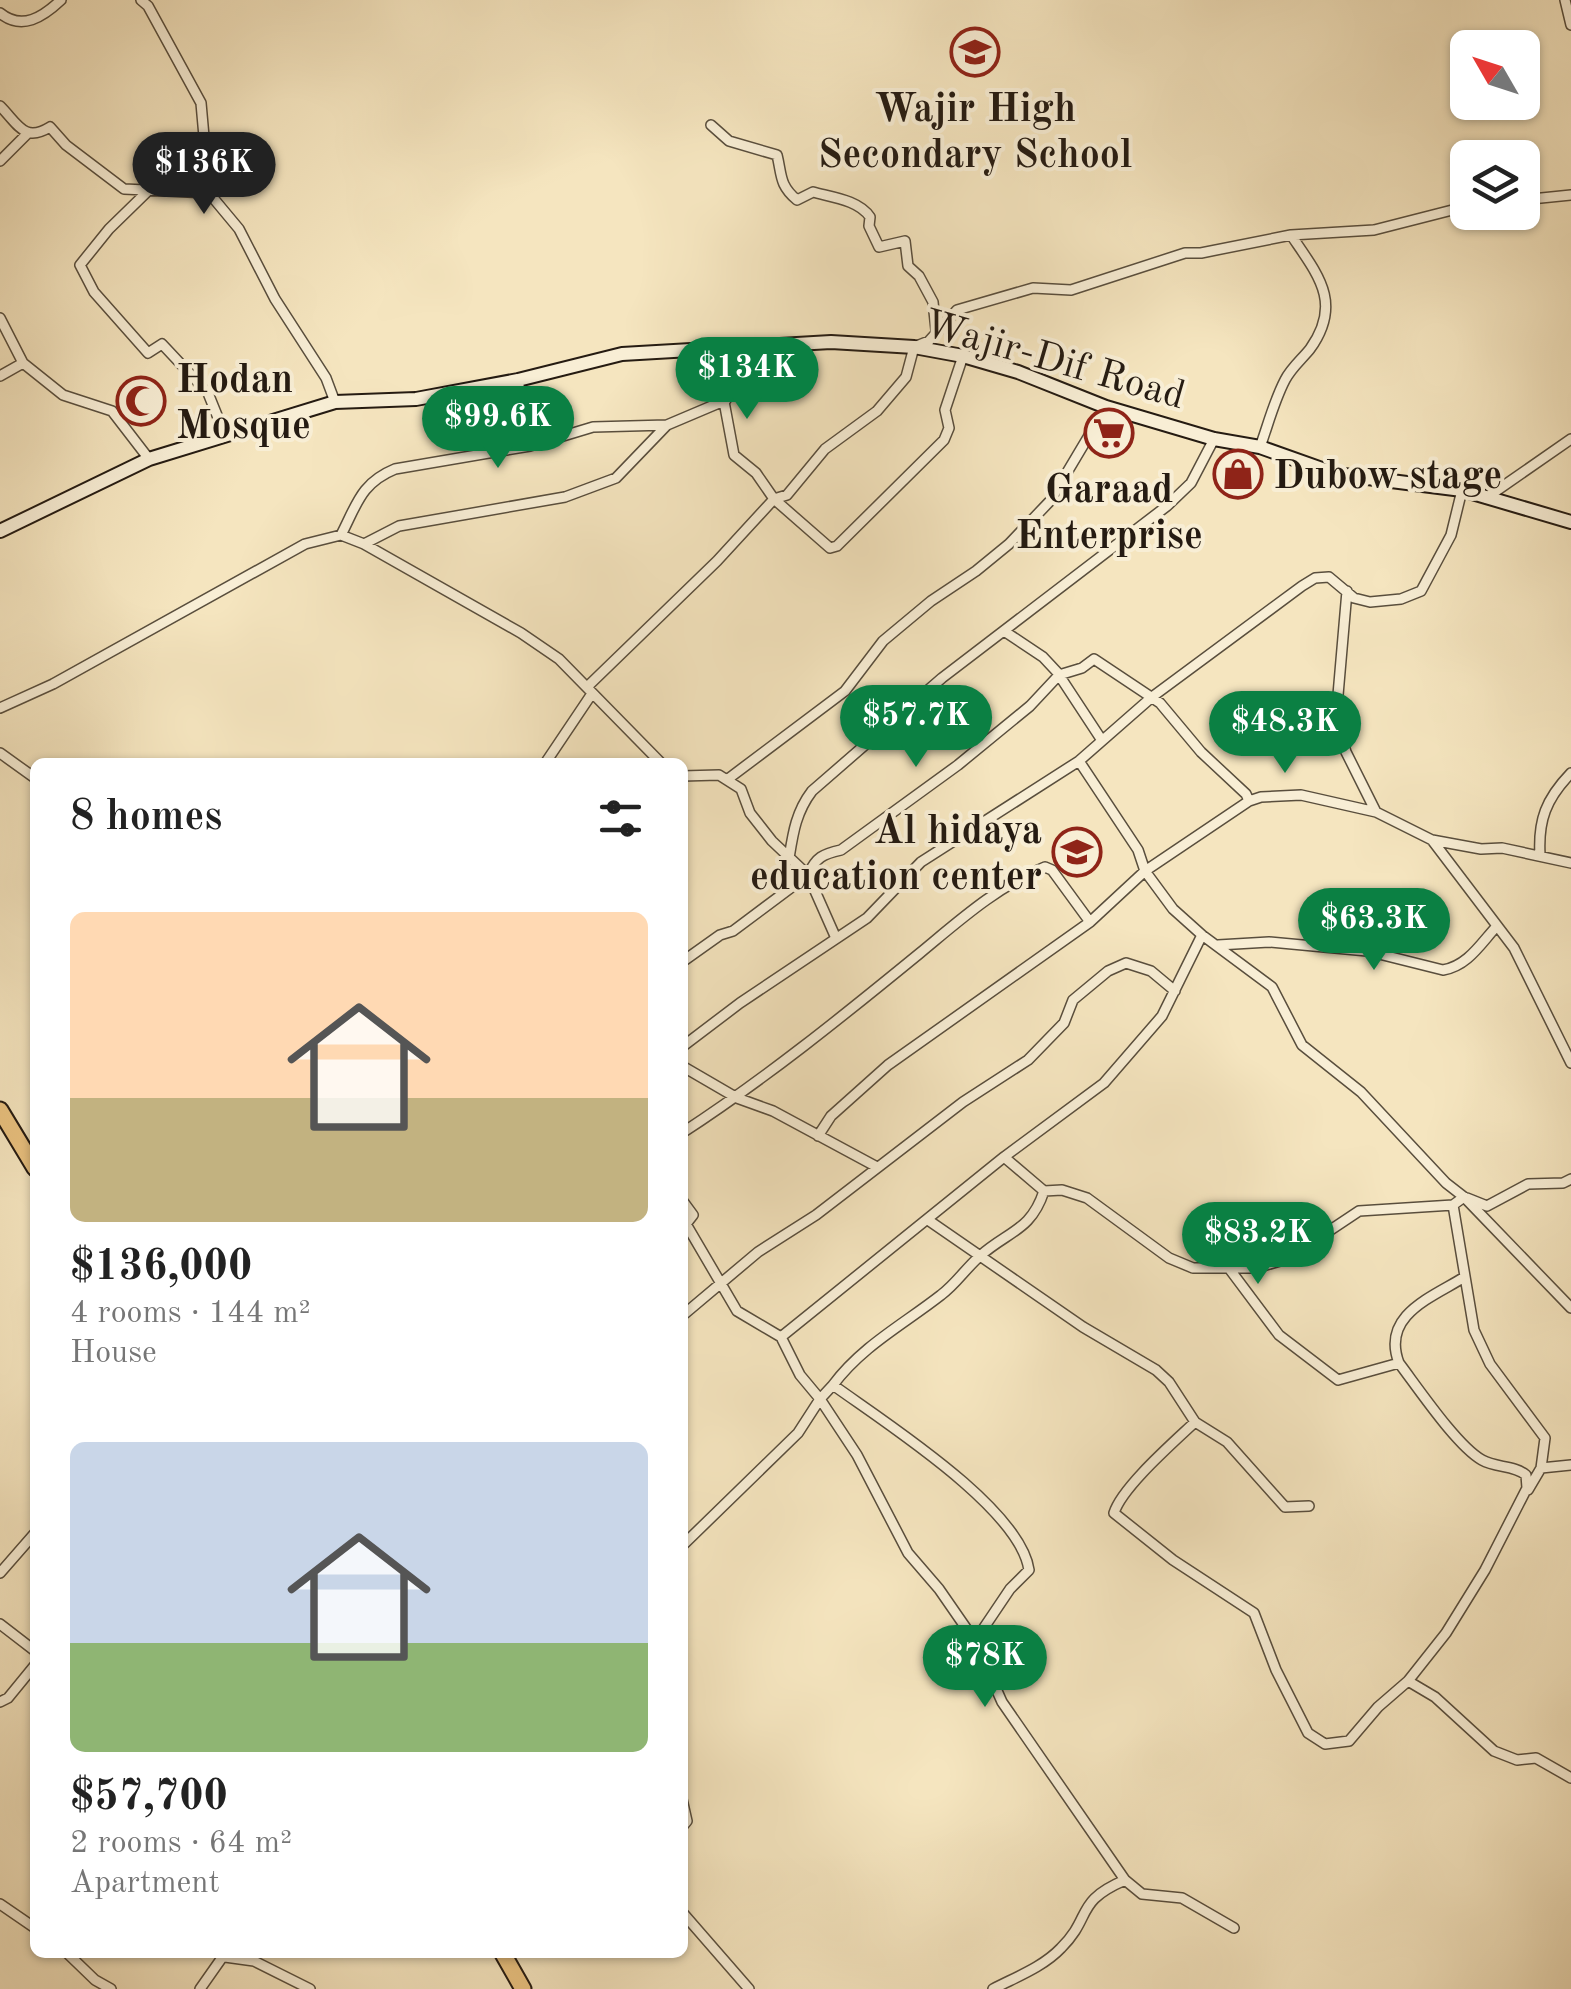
<!DOCTYPE html>
<html lang="en">
<head>
<meta charset="utf-8">
<style>
	:root { --surface:#fff; --page:#f2f2f2; --text:#222; --muted:#767676; --accent:#0b8043 }
	body { margin:0; font-family:"Old Standard TT",serif; background:var(--page); color:var(--text); height:100vh; display:flex; flex-direction:column; font-size:38px; white-space:nowrap }
	* { box-sizing:border-box; margin:0 }
	p { font-size:32px; color:var(--muted) }
	.icon { flex:none; width:55px; height:55px; fill:none; stroke:currentColor; stroke-width:2; stroke-linecap:round; stroke-linejoin:round }
	.map { position:relative; flex:1; overflow:hidden }
	.details { position:absolute; left:30px; top:758px; width:658px; height:1200px; display:flex; flex-direction:column; background:var(--surface); border-radius:15px; box-shadow:0 2px 8px #0004 }
	.details>* { flex:none }
	.needle { width:65px; rotate:309deg }
	.fabs { position:absolute; left:1450px; top:30px; display:grid; gap:20px }
	.fabs a { display:grid; place-items:center; width:90px; height:90px; border-radius:15px; background:var(--surface); box-shadow:0 2px 8px #0004; font-size:50px }
	.price { position:absolute; translate:-50% -85px; padding:0 22px; border-radius:35px; background:var(--accent); color:#fff; font-size:32px; line-height:65px; filter:drop-shadow(0 2px 5px #0008) }
	.price::after { content:''; position:absolute; left:50%; top:60px; width:30px; height:22px; margin-left:-15px; background:inherit; clip-path:polygon(0 0,100% 0,50% 100%) }
	.price.selected { background:#222; color:#fff }
	ul { padding:0; list-style:none }
	li { display:grid; align-content:center; gap:20px; height:530px; padding:0 40px }
	li span { display:grid; place-items:center; height:310px; border-radius:15px; color:#555 }
	li>.icon { margin-inline-start:auto }
	span .icon { width:180px; height:180px; fill:#fffc; stroke-width:1 }
	li b { font-size:42px }
	h2 { display:flex; justify-content:space-between; align-items:center; height:120px; padding:0 40px; font-size:42px }
	.map>svg:first-child { display:block }
	.lines { fill:none; stroke-linecap:round; stroke-linejoin:round }
	.street-casing { stroke:#594e3d; stroke-width:12 }
	.secondary-casing { stroke:#251b12; stroke-width:16 }
	.highway-casing { stroke:#251b12; stroke-width:19 }
	.street { stroke:#f8eed5; stroke-width:9 }
	.secondary { stroke:#f8eed5; stroke-width:12 }
	.highway { stroke:#eac280; stroke-width:15 }
	.labels { text-anchor:middle; stroke-width:8; stroke-linejoin:round; paint-order:stroke }
	.poi-label { font-size:40px; font-weight:bold; fill:#251b12; stroke:#f8eed5 }
	.street-label { font-size:40px; fill:#251b12; stroke:#f8eed5 }
</style>
</head>
<body>
<div class="map">
<svg width="1571" height="1989" viewBox="0 0 1571 1989">
	<rect width="100%" height="100%" fill="#f5e5bf"/>
	<filter id="stains"><feTurbulence type="fractalNoise" baseFrequency=".002" numOctaves="4"/><feColorMatrix values="0 0 0 0 .2 0 0 0 0 .09 0 0 0 0 .02 0 0 0 .5 -.17"/></filter>
	<radialGradient id="worn" r=".72"><stop offset=".6" stop-color="#630" stop-opacity="0"/><stop offset="1" stop-color="#630" stop-opacity=".3"/></radialGradient>
	<g class="lines">
		<!-- street casing -->
		<g class="street-casing">
			<path id="street" d="M141,0L148,6L201,103L209,193L239,229L275,299L326,378L335,402
				M1565,0L1571,25
				M0,13C22,31 43,17 61,0
				M0,106C18,124 24,143 50,127L66,145L124,189L209,193
				M711,125L729,141L777,155C782,175 779,185 797,200L813,192C831,197 859,200 870,217L869,226L879,247L905,241L908,266L919,276L933,302L936,330
				M0,161L27,134
				M150,189L109,229L80,265L94,292L148,353L162,344L208,393L225,435
				M1522,200L1571,195
				M0,318L23,363L63,395L112,411L149,459
				M714,348L734,455L756,473L774,499L830,548L837,546L944,440L949,428L945,410L963,356
				M0,376L23,363
				M518,380L530,446
				M1260,447C1268,425 1274,401 1285,380C1291,368 1302,359 1310,349C1343,303 1318,275 1291,235
				M1486,498L1571,439
				M341,535C357,504 361,483 395,469L530,446L593,427L667,425
				M364,544L399,526L565,497L616,478L667,425L726,400
				M1347,591L1336,718L1346,752L1376,812
				M1004,631L1043,657L1057,672L1101,739
				M587,687L717,561L774,499L787,495L825,449L877,411L906,377L914,347L929,341L957,310L1033,288L1071,290L1185,253H1201L1291,235L1374,230L1468,206
				M0,708L53,684L305,544L341,535L364,544L521,633L559,659L660,762
				M0,753L35,778
				M1079,761L1138,850L1145,871L1173,909L1202,935L1272,987L1302,1045L1361,1092L1446,1183L1464,1197L1571,1308
				M546,762L591,695
				M682,776L719,775L741,789L750,813L772,841L808,875L835,936
				M728,779L845,691L883,641L931,601L976,571L1009,544L1050,501L1106,407
				M1432,840L1514,948L1571,1063
				M1540,855C1538,820 1546,799 1571,773
				M789,858C793,833 796,812 812,791L942,678L1167,506L1191,483L1214,439
				M1218,945L1269,942L1367,951L1443,970C1468,966 1481,943 1497,926
				M682,962L720,935L733,931L808,875C816,857 823,854 841,850L958,765L1030,706L1059,675L1082,668L1094,659L1160,703L1201,752L1246,794L1249,801L1261,797L1301,795L1376,812L1432,840L1481,849L1502,848L1571,863
				M682,1047L740,1003L867,918L921,862L1079,761L1152,697L1302,586L1315,578L1329,577L1354,598L1370,602L1401,599L1421,591L1451,535L1462,490
				M682,1066L737,1098L773,1111L877,1167
				M682,1133C765,1079 843,1016 920,953C960,920 996,887 1045,867L1052,870L1090,922
				M818,1136L831,1116L888,1065L1090,922L1145,871L1249,801
				M1044,1191L1062,1190L1087,1198L1169,1258L1193,1268H1256L1287,1259L1359,1211L1453,1205L1464,1197
				M1467,1198L1487,1206L1528,1184L1563,1183L1571,1179
				M682,1200L693,1215L686,1224L737,1311L781,1337L800,1375L820,1399L833,1385C884,1422 1020,1508 1029,1570L1010,1589L975,1641
				M1453,1205L1474,1330L1490,1364L1545,1438L1541,1468
				M928,1220L1083,1327L1156,1370L1169,1382L1195,1422L1227,1442L1285,1507L1309,1506
				M1228,1267L1279,1335L1338,1380L1399,1363
				M682,1316L758,1252L816,1215L963,1102L1028,1060L1064,1023L1073,1000L1108,971L1126,963L1151,971L1175,991
				M781,1337L1004,1157L1104,1083L1162,1016L1202,935
				M833,1385C862,1346 904,1324 941,1295C956,1284 966,1268 980,1256C1008,1231 1031,1231 1044,1191L1004,1157
				M1195,1422C1174,1442 1122,1487 1114,1513L1173,1560L1254,1613L1276,1670L1308,1733L1325,1744L1349,1741L1378,1707L1408,1681L1446,1633L1485,1570L1527,1488L1526,1475C1514,1465 1496,1468 1482,1460C1457,1446 1418,1388 1399,1363C1381,1316 1430,1298 1463,1278
				M1528,1490L1541,1468L1571,1465
				M682,1546L798,1433L820,1399L857,1455L908,1553L939,1589L975,1641L1002,1702L1125,1880L1142,1894L1182,1898L1234,1928
				M0,1573L35,1533
				M0,1624L35,1651
				M1408,1681L1435,1697L1494,1751L1517,1760L1536,1758L1571,1778
				M0,1702L8,1698L35,1665
				M682,1799L687,1821L682,1827
				M0,1904L35,1928
				M682,1912L749,1989
				M66,1952L95,1980L111,1989
				M225,1957L254,1961L310,1989
				M200,1989L226,1952
				M993,1989C1016,1977 1043,1967 1061,1948C1093,1916 1074,1902 1125,1880"/>
		</g>
		<!-- secondary casing -->
		<g class="secondary-casing">
			<path id="secondary" d="M0,531L149,459L335,402L416,399L518,380L622,354L831,342L914,347L963,356L1018,372L1106,407L1214,439L1260,447L1336,474L1462,490L1571,522"/>
		</g>
		<!-- highway casing -->
		<g class="highway-casing">
			<path id="highway" d="M0,1110L35,1168
				M502,1952L523,1989"/>
		</g>
		<!-- street -->
		<use href="#street" class="street"/>
		<!-- secondary -->
		<use href="#secondary" class="secondary"/>
		<!-- highway -->
		<use href="#highway" class="highway"/>
	</g>
	<!-- icons -->
	<defs>
		<g id="school-ring" transform="scale(2.5)"><circle r="9.5" fill="#f8eed5" stroke="#8f2418" stroke-width="1.5"/><path d="M0-5L7-2L0 1L-7-2ZM-4 1L0 2.5L4 1V4Q0 6-4 4Z" fill="#8f2418"/></g>
		<g id="mosque-ring" transform="scale(2.5)"><circle r="9.5" fill="#f8eed5" stroke="#8f2418" stroke-width="1.5"/><path d="M3.5-4.9A6 6 0 1 0 3.5 4.9A5 5 0 1 1 3.5-4.9Z" fill="#8f2418"/></g>
		<g id="supermarket-ring" transform="scale(2.5)"><circle r="9.5" fill="#f8eed5" stroke="#8f2418" stroke-width="1.5"/><path d="M-6-5.5h2.5l.6 2H6L4.5 2H-2.5L-4.4-4H-6ZM-1.5 3.2a1.3 1.3 0 1 0 .1 0ZM3 3.2a1.3 1.3 0 1 0 .1 0Z" fill="#8f2418"/></g>
		<g id="shop-ring" transform="scale(2.5)"><circle r="9.5" fill="#f8eed5" stroke="#8f2418" stroke-width="1.5"/><path d="M-5-2.5h2.3a2.7 3.5 0 0 1 5.4 0H5L5.5 6h-11ZM-1.5-2.5h3a1.5 2.3 0 0 0-3 0Z" fill="#8f2418"/></g>
	</defs>
	<g fill-rule="evenodd">
		<use href="#school-ring" x="975" y="52"/>
		<use href="#mosque-ring" x="141" y="401"/>
		<use href="#supermarket-ring" x="1109" y="433"/>
		<use href="#shop-ring" x="1238" y="474"/>
		<use href="#school-ring" x="1077" y="852"/>
	</g>
	<g class="labels">
		<!-- poi labels -->
		<g class="poi-label">
			<text x="975" y="121">Wajir High<tspan x="975" dy="46">Secondary School</tspan></text>
			<text x="176" y="392" text-anchor="start">Hodan<tspan x="176" dy="46">Mosque</tspan></text>
			<text x="1273" y="488" text-anchor="start">Dubow stage</text>
			<text x="1109" y="502">Garaad<tspan x="1109" dy="46">Enterprise</tspan></text>
			<text x="1042" y="843" text-anchor="end">Al hidaya<tspan x="1042" dy="46">education center</tspan></text>
		</g>
		<!-- street labels -->
		<g class="street-label">
			<text transform="translate(1055 358) rotate(16)" y="14">Wajir-Dif Road</text>
		</g>
	</g>
	<rect width="100%" height="100%" filter="url(#stains)"/>
	<rect width="100%" height="100%" fill="url(#worn)"/>
</svg>
<div class="fabs">
<a><svg class="needle" viewBox="-14 -14 28 28"><path d="M0-13l5 13h-10z" fill="#e53935"/><path d="M0 13l5-13h-10z" fill="#767676"/></svg></a>
<a><svg class="icon" aria-label="layers" viewBox="0 0 24 24"><path d="M12 4l9 5-9 5-9-5zM3 14l9 5 9-5"/></svg></a>
</div>
<b class="price selected" style="left:204px;top:217px">$136K</b>
<b class="price" style="left:747px;top:422px">$134K</b>
<b class="price" style="left:498px;top:471px">$99.6K</b>
<b class="price" style="left:916px;top:770px">$57.7K</b>
<b class="price" style="left:1285px;top:776px">$48.3K</b>
<b class="price" style="left:1374px;top:973px">$63.3K</b>
<b class="price" style="left:1258px;top:1287px">$83.2K</b>
<b class="price" style="left:985px;top:1710px">$78K</b>
<section class="details">
<h2>8 homes<svg class="icon" aria-label="filters" viewBox="0 0 24 24"><path d="M4 7h16M4 17h16"/><circle cx="9" cy="7" r="2"/><circle cx="15" cy="17" r="2"/></svg></h2>
<ul>
<li><span style="background:linear-gradient(#ffd9b3 60%,#c2b280 0)"><svg class="icon" aria-label="home" viewBox="0 0 24 24"><path d="M3 11l9-7 9 7M6 9v11h12V9"/></svg></span><div><b>$136,000</b><p>4 rooms · 144 m²</p><p>House</p></div></li>
<li><span style="background:linear-gradient(#c9d6e8 65%,#8fb573 0)"><svg class="icon" aria-label="home" viewBox="0 0 24 24"><path d="M3 11l9-7 9 7M6 9v11h12V9"/></svg></span><div><b>$57,700</b><p>2 rooms · 64 m²</p><p>Apartment</p></div></li>
</ul>
</section>
</div>
</body>
</html>
